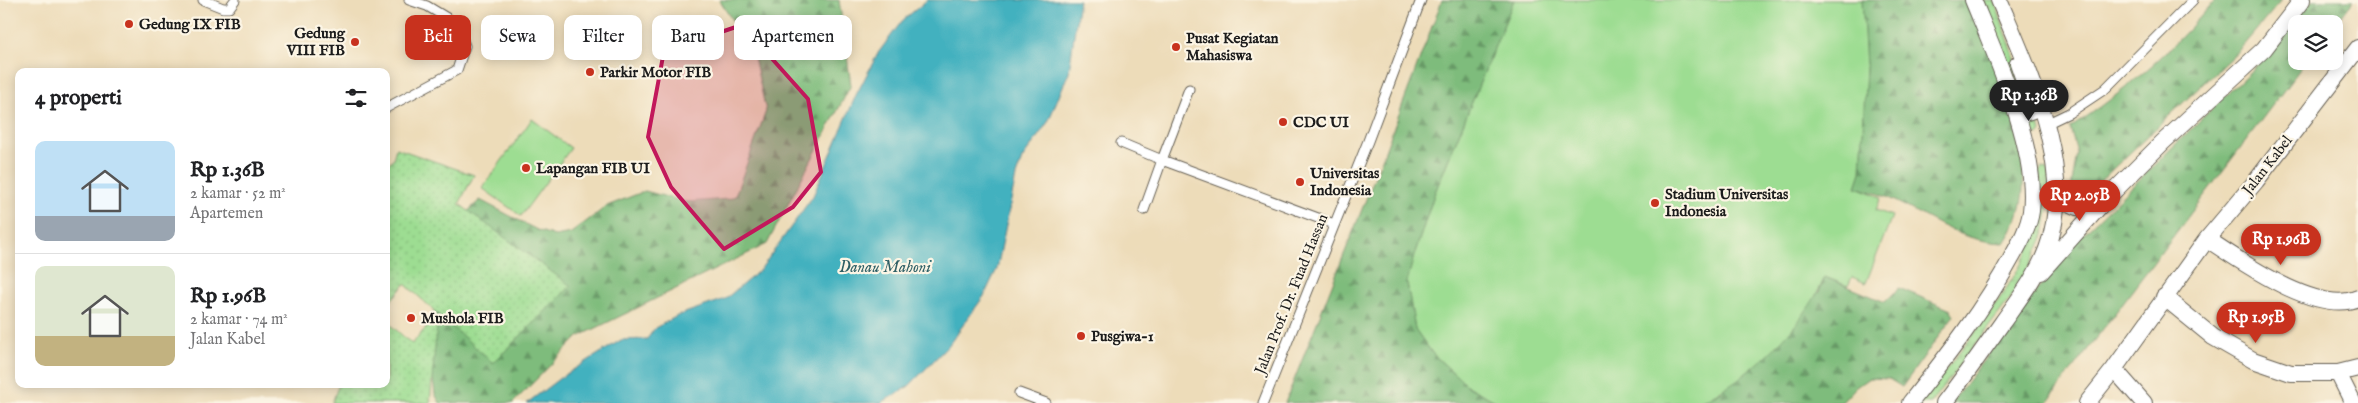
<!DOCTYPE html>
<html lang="id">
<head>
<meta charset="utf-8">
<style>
	:root { --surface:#fff; --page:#f6f6f6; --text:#202124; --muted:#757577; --line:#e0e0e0; --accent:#c8321e }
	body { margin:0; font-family:"IM FELL English",serif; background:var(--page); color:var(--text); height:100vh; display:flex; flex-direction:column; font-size:19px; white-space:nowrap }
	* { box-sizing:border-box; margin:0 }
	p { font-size:16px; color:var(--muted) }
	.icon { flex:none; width:28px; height:28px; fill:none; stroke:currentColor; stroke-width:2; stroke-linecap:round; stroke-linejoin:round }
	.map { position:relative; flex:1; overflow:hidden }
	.details { position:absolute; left:15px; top:68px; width:375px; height:320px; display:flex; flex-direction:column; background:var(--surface); border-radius:10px; box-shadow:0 2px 12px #0003 }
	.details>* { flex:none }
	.guide { position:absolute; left:405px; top:15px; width:475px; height:45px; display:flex; gap:10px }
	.buttons { position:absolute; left:2288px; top:15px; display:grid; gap:10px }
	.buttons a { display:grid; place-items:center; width:55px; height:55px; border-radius:10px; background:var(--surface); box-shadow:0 2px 12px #0003; font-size:25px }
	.price { position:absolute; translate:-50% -42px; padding:0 11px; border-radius:18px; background:var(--accent); color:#fff; font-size:16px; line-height:32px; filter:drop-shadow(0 1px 2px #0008) }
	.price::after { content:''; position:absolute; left:50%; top:30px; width:15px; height:11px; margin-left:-8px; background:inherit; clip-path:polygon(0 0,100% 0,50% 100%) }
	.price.active { background:#222; color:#fff }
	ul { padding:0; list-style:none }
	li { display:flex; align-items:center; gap:15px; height:125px; padding:0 20px }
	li+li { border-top:1px solid var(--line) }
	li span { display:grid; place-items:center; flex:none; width:140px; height:100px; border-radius:10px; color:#555 }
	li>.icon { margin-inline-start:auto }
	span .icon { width:60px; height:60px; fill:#fffc; stroke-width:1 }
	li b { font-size:21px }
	h2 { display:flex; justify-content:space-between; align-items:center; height:60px; padding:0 20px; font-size:21px }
	.pill { padding:0 18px; border-radius:10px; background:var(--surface); box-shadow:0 2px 12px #0003; font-size:18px; line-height:45px }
	.pill.active { background:var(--accent); color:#fff }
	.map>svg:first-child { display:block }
	.grass { fill:url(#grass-tufts); stroke:#5c7c57 }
	.forest { fill:url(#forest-firs); stroke:#4d6c4c }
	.park { fill:url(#park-dots); stroke:#5c7c57 }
	.garden { fill:#9ddd92; stroke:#5c7c57 }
	.water { fill:#43b1bf; stroke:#30666e }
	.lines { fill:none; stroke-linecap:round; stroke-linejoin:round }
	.service-casing { stroke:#655f53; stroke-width:11 }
	.pedestrian-casing { stroke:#655f53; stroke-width:14 }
	.minor-casing { stroke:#655f53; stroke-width:18 }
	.service { stroke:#fff; stroke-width:9 }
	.pedestrian { stroke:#fff; stroke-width:12 }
	.minor { stroke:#fff; stroke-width:16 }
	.marked { fill:#c2185b; fill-opacity:0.2; stroke:#c2185b; stroke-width:4; stroke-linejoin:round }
	.poi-dot { fill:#c8321e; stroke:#fcf5e5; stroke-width:2 }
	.labels { text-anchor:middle; stroke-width:4.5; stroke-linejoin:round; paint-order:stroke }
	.poi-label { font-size:15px; font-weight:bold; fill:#1c1c1c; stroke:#fcf5e5; text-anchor:start }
	.street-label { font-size:15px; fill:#1c1c1c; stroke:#fcf5e5 }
	.water-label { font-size:16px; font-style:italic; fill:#2e5f65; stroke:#fcf5e5 }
</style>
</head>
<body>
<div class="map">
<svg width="2358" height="403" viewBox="0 0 2358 403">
	<defs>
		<pattern id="grass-tufts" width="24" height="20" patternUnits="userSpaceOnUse" patternTransform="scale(1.25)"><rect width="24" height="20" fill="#9ddd92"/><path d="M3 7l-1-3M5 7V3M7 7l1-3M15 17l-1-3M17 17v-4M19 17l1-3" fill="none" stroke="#87bd7d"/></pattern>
		<pattern id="forest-firs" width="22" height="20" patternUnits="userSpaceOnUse" patternTransform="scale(1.25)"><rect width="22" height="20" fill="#7ebc7c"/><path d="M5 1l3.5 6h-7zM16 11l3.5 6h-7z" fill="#669865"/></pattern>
		<pattern id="park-dots" width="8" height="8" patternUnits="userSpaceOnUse" patternTransform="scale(1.25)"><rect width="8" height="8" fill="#9ddd92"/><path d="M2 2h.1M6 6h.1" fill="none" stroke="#87bd7d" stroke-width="1.8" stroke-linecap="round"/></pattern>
	</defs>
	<rect width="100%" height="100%" fill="#fcf5e5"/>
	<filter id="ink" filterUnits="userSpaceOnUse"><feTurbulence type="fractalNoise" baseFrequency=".02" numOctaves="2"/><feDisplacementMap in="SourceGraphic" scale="10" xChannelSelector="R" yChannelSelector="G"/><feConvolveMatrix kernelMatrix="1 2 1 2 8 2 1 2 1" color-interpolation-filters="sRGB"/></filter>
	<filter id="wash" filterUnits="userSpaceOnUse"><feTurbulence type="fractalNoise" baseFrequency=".0096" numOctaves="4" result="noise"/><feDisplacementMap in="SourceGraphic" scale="20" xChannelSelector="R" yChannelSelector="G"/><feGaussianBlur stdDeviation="1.12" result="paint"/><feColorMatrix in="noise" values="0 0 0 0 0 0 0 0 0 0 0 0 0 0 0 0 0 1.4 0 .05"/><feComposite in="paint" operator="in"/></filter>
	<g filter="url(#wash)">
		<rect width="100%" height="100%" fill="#eddcb9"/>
		<!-- grass -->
		<path class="grass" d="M1983,0H1994L2041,131L2038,135L2032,134C2021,87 1999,45 1983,0Z
			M2042,168L2047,169L2051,192L2044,235L2034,258L2016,291L1931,403H1920C1955,356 2026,277 2038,222C2041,206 2039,188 2039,172Z"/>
		<!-- forest -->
		<path class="forest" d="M719,0H839L851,85L767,244L578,337L513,403H440L435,394L425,324L467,267L451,227L480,200L537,230L555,236L571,233L607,206L645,191L686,202L729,199L735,196L766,111L753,52Z
			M1442,0H1514L1434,195L1414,256L1407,282L1415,329L1433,354L1469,387L1499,403H1285L1382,159Z
			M1862,0H1969L2003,86L1995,90L2002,111L2011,108C2023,155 2034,200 2004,243C1955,241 1924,213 1882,195C1874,192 1864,190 1856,187L1861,172L1866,66Z
			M2215,0H2282L2241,48L2098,183L2084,195L2071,189L2077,153L2070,128C2126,91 2172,51 2215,0Z
			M2312,0H2354L2334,26V24H2296V61H2306L2047,403H1951L2070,247L2264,58Z
			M1825,277L1885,302L1899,288L1951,310L1954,315L1902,387L1889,379L1869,378L1856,387L1841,403H1698L1722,391L1819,292Z"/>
		<!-- park -->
		<path class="park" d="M396,148L474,175L459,204L571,286L493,363L438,314L430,403H332L339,384H386V321L412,344L438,314L405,284L386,306V166L393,159Z"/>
		<!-- garden -->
		<path class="garden" d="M1514,0H1862L1866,66L1861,172L1856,187L1881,197L1876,210L1892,216L1866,283L1852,277L1848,286L1825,277C1803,329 1748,379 1698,403H1499L1469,387L1433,354L1415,329L1407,282L1414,256L1434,195Z
			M532,119L571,148L521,216L482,188Z"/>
		<!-- water -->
		<path class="water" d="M927,0H1079L1069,72L1048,122L1022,159L1016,176L997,269L984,296L948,346L909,386L881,403H527L560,378L621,340L647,339L655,328L679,315L725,299L760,270L813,196L856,95L878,53L902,21Z"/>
	</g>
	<g filter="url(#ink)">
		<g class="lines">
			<!-- service casing -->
			<g class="service-casing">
				<path id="service" d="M203,0L223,8H229L235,0
					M386,108L457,70L465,46L457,24L427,6L409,0
					M2046,124L2069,113L2105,89L2193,0
					M1121,143L1162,160L1189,89
					M1144,210L1162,160L1334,224
					M1019,393L1046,403
					M1263,403L1368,141L1421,0"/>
			</g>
			<!-- pedestrian casing -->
			<g class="pedestrian-casing">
				<path id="pedestrian" d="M2018,117L2033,112L2016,63L2025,60"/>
			</g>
			<!-- minor casing -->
			<g class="minor-casing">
				<path id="minor" d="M2057,197L2078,207L2105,199
					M2207,239C2242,262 2317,316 2358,298
					M2041,272L2107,198L2163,142L2264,49L2302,0
					M2164,297L2213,337L2253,360L2291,373H2338L2358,368
					M2114,369L2144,403
					M2338,373L2353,403
					M1910,403C1947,356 1984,309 2012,257C2020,243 2029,227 2031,211C2039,151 1996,56 1973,0
					M1944,403C1964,377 1983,350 2002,323C2019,299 2037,276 2047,249C2077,171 2029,72 1999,0
					M2087,403L2114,369L2207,239L2256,181L2358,48"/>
			</g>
			<!-- service -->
			<use href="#service" class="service"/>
			<!-- pedestrian -->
			<use href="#pedestrian" class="pedestrian"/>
			<!-- minor -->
			<use href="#minor" class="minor"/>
		</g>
	</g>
	<!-- marked area -->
	<path class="marked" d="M742,25L808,99L821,172L793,207L724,249L671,187L648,137L664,51Z"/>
	<!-- markers -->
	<g class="poi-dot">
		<circle cx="129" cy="24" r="5"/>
		<circle cx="355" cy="42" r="5"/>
		<circle cx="1176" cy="47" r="5"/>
		<circle cx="590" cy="72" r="5"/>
		<circle cx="1283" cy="122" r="5"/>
		<circle cx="526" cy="168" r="5"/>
		<circle cx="1300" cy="182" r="5"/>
		<circle cx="1655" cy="203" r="5"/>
		<circle cx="411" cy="318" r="5"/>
		<circle cx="1081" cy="336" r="5"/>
	</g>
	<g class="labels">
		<!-- poi labels -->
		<g class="poi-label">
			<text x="139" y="29">Gedung IX FIB</text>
			<text x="345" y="38" text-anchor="end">Gedung<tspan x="345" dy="17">VIII FIB</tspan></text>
			<text x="1186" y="43">Pusat Kegiatan<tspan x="1186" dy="17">Mahasiswa</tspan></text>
			<text x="600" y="77">Parkir Motor FIB</text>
			<text x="1293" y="127">CDC UI</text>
			<text x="536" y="173">Lapangan FIB UI</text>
			<text x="1310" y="178">Universitas<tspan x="1310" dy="17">Indonesia</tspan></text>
			<text x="1665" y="199">Stadium Universitas<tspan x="1665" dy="17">Indonesia</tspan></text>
			<text x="421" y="323">Mushola FIB</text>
			<text x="1091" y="341">Pusgiwa-1</text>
		</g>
		<!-- street labels -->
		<g class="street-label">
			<text transform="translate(2267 165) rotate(-52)" y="5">Jalan Kabel</text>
			<text transform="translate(1291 294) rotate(-68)" y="5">Jalan Prof. Dr. Fuad Hassan</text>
		</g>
		<!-- water labels -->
		<g class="water-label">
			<text x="885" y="272">Danau Mahoni</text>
		</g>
	</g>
</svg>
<div class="buttons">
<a><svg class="icon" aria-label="layers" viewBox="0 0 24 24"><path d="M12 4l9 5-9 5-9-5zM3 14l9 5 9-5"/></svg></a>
</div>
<b class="price active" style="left:2029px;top:122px">Rp 1.36B</b>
<b class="price" style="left:2080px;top:222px">Rp 2.05B</b>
<b class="price" style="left:2281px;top:266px">Rp 1.96B</b>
<b class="price" style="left:2256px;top:344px">Rp 1.95B</b>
<div class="guide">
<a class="pill active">Beli</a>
<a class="pill">Sewa</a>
<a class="pill">Filter</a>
<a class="pill">Baru</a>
<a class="pill">Apartemen</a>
</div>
<section class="details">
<h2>4 properti<svg class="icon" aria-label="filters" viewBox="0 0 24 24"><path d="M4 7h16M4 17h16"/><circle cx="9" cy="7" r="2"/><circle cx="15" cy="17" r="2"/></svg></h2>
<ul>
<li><span style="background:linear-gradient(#bfe0f5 75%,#9aa5b1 0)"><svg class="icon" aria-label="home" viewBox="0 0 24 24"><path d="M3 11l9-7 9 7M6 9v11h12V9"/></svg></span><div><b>Rp 1.36B</b><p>2 kamar · 52 m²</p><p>Apartemen</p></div></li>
<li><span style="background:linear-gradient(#dfe7d0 70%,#c2b280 0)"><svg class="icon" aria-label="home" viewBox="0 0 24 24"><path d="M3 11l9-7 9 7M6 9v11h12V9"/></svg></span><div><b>Rp 1.96B</b><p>2 kamar · 74 m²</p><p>Jalan Kabel</p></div></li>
</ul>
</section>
</div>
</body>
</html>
